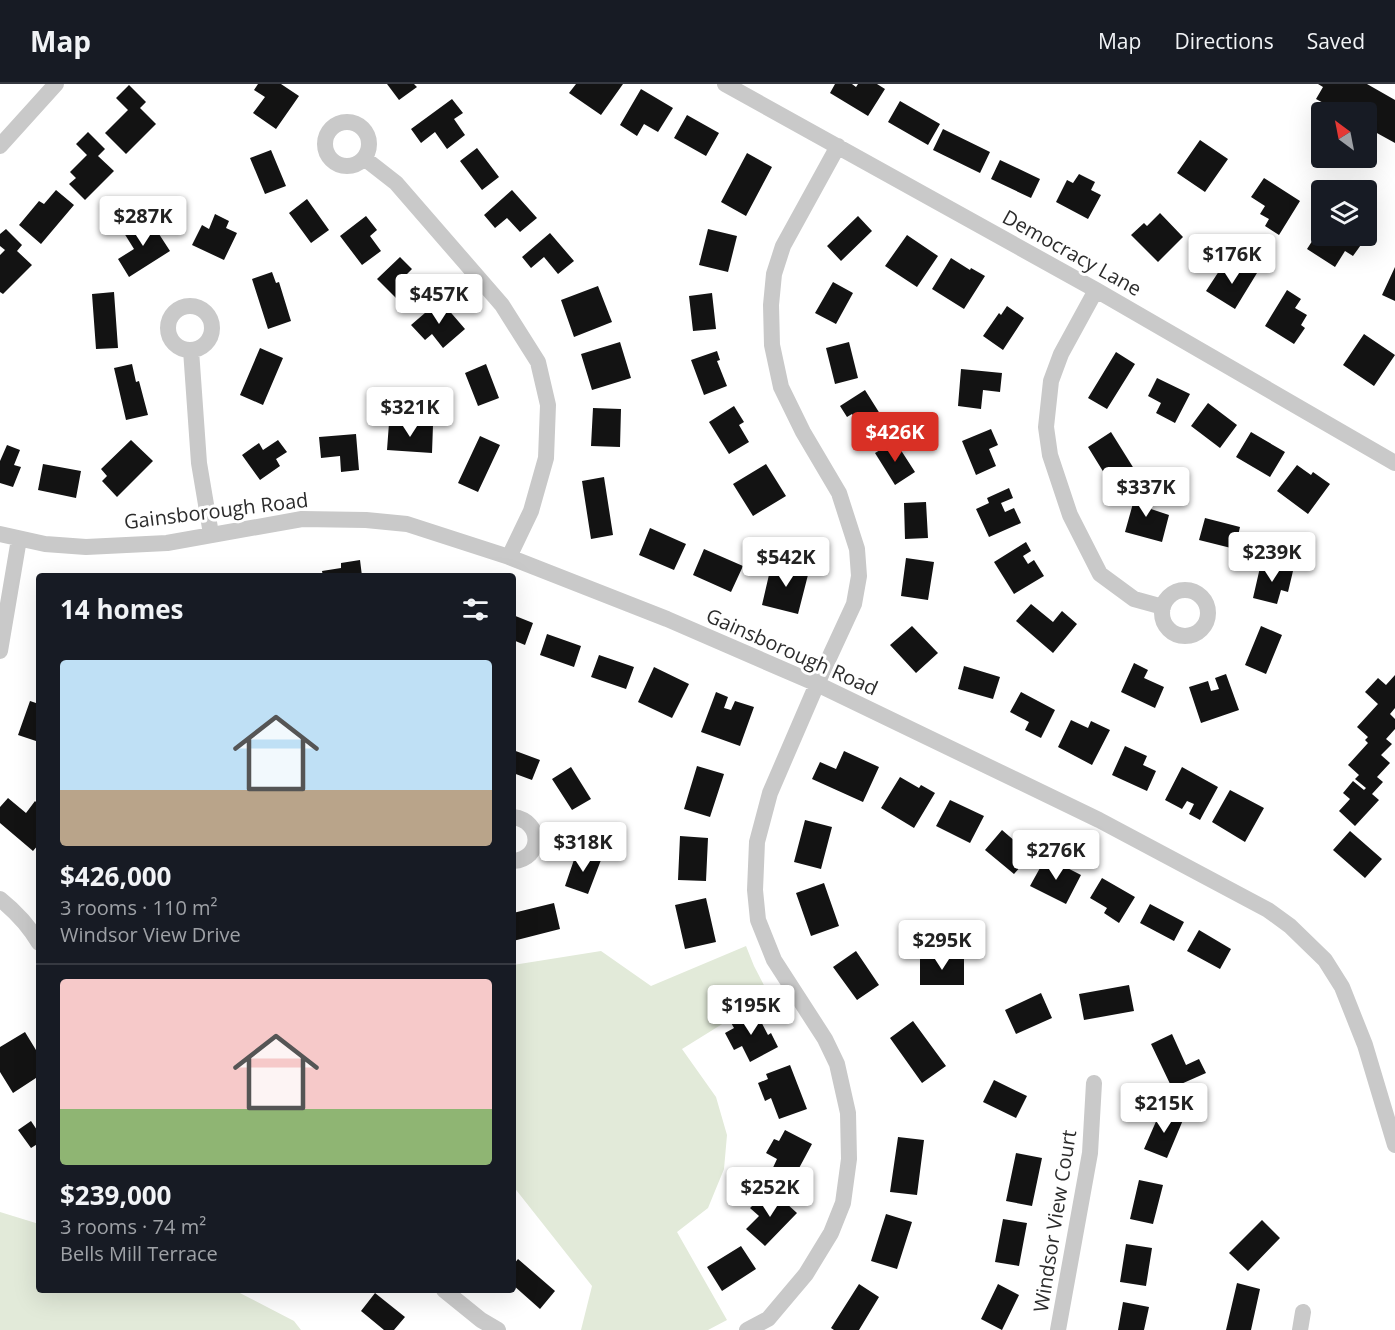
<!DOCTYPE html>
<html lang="en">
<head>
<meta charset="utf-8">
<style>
	:root { --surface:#171b24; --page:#242831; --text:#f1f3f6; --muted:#9ea1a6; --line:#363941; --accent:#d93025 }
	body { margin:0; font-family:"Open Sans",sans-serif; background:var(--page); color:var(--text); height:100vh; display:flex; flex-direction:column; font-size:22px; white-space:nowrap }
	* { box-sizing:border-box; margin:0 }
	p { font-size:20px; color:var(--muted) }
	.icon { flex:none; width:33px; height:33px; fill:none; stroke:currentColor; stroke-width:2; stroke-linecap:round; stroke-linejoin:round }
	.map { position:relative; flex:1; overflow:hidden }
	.sheet { position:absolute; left:36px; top:489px; width:480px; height:720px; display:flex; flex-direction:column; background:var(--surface); border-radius:6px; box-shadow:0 6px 24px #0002 }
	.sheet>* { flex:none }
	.needle { width:39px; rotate:328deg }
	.tools { position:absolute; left:1311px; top:18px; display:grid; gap:12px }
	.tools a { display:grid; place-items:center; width:66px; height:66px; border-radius:6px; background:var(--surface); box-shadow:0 6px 24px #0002; font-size:30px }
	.price { position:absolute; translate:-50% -51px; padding:0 14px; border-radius:6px; background:#fff; color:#222; font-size:20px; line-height:39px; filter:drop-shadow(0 2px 3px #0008) }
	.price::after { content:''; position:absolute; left:50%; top:36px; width:18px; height:14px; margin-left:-9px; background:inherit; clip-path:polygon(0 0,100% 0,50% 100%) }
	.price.on { background:var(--accent); color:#fff }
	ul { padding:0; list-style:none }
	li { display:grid; align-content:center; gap:12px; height:318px; padding:0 24px }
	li+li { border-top:2px solid var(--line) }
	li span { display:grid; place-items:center; height:186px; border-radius:6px; color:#555 }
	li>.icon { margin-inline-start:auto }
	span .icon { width:108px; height:108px; fill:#fffc; stroke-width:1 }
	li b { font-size:26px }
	h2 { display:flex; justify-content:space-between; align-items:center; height:72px; padding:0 24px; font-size:26px }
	header { display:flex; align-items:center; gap:36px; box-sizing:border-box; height:84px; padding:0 30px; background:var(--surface); border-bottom:2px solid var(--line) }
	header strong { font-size:28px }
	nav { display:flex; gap:33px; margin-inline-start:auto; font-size:21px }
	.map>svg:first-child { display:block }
	.green { fill:#e2ead9 }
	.building { fill:#131313 }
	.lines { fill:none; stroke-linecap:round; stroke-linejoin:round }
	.minor { stroke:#c9c9c9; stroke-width:16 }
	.labels { text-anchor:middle; stroke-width:6; stroke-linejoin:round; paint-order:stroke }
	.street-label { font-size:20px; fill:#2c2c2c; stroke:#fff }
</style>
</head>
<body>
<header>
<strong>Map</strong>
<nav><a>Map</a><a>Directions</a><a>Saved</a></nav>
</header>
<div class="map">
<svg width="1395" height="1246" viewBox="0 0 1395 1246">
	<rect width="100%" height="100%" fill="#fff"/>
	<!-- green -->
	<path class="green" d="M746,862L754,882L769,911L682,965L716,1013L727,1051L724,1085L708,1124L677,1148L727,1236L708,1246H581L592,1202L513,1102V881L601,867L651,902Z
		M0,1128L39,1140V1206H234L294,1237L301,1246H0Z"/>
	<!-- building -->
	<path class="building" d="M258,0H281L299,12L276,45L253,29L265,13L254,6Z
		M387,0H414L417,3L399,16Z
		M576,0H623L601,31L569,9Z
		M835,0H852L856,3L858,0H877L885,5L868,32L830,9Z
		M1318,0H1367L1395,16V59L1366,43V28H1340L1316,15L1323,3Z
		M129,1L146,18L140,24L156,40L126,70L105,49L128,26L116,14Z
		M641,5L673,24L658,48L644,40L637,52L620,41Z
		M452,15L463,29L454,35L465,51L447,65L435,48L421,59L411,45Z
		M900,17L940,40L928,61L888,38Z
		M687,31L719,49L706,72L674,54Z
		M943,45L990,68L980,89L933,66Z
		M88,48L105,65L98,72L114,87L85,116L69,100L76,94L70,88L87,71L76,60Z
		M1200,56L1228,75L1205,108L1177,89Z
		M477,64L499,93L482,106L460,77Z
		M271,66L286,102L265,110L250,74Z
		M747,69L772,83L746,132L721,118Z
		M1000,76L1040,95L1031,114L991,95Z
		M1079,90L1095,98L1091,106L1101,111L1088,135L1056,118L1067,96L1073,99Z
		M1264,94L1300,117L1279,151L1265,142L1269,135L1260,130L1265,122L1251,113Z
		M56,106L74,121L41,160L19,141L39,117L44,120Z
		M512,106L537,134L520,148L507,134L495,144L484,131Z
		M307,115L329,146L311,159L289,129Z
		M1160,129L1183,153L1158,178L1131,151L1144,139L1147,142Z
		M215,130L229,137L226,144L237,149L224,176L192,161L202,141L209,145Z
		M366,132L377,146L370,152L381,167L362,181L340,152Z
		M858,132L872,147L841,177L827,162Z
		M148,133L170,167L129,193L118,175L134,165L124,149Z
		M1322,142V152H1353L1363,158L1353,172L1345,167L1335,183L1307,165Z
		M6,145L22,161L17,167L32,181L3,210L0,208V171L5,166L0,162V150Z
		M708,145L737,152L728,188L699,181Z
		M550,149L574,177L558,190L544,173L531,184L522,173Z
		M907,151L938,172L917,203L885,182Z
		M400,173L412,185L405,192L418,206L403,221L377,195Z
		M951,174L970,186L971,184L985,192L964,225L932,205Z
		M1242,179L1257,189L1235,225L1206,207L1223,181L1235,189Z
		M1395,183V217L1382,211Z
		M272,188L276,199L279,198L291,237L268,245L252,195Z
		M833,198L853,209L836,240L815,229Z
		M598,202L612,238L574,253L561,216Z
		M1287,206L1301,215L1295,224L1307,231L1301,241L1305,244L1294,260L1265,242Z
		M114,208L118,264L96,265L92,210Z
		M712,209L716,245L693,247L689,212Z
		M440,216L465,245L443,264L432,250L425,256L411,241Z
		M1007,222L1024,234L1003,266L983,252L999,229L1001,231Z
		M1364,250L1395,271L1374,302L1343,281Z
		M620,258L631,294L592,306L581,270Z
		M849,258L858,294L835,300L826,264Z
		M260,264L283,274L263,321L240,311Z
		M717,267L720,276L717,277L727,302L704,311L691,276Z
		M1116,268L1135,280L1107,325L1088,314Z
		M132,280L136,298L139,297L148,331L126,336L114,284Z
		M486,280L499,314L478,322L465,289Z
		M961,285L1002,289L1000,308L983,306L981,325L958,322Z
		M1157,294L1190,310L1175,339L1156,329L1161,319L1148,312Z
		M865,306L887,341L867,353L852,330L847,333L840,322Z
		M1208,319L1237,341L1220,364L1191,342Z
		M734,322L744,338L739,341L749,358L729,370L709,338Z
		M593,324L621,325L620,363L591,362Z
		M389,339L433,341L432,369L387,366Z
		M991,345L998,361L989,365L996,382L976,391L962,357Z
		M1111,348L1136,388L1112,402L1088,363Z
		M1251,348L1285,368L1270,393L1236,373Z
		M356,350L359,386L341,388L340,372L321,374L319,353Z
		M480,352L500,361L478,408L458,399Z
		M131,356L153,377L117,413L102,397L107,392L101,385Z
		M278,356L287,368L276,375L280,382L260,396L242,371L259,359L263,366Z
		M895,357L915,388L895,401L875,369Z
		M7,361L20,366L14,381L21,383L13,403L0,399V377Z
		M43,380L81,387L76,414L38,406Z
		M766,380L786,412L753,432L733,400Z
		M1297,381L1311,391L1313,388L1330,400L1308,430L1277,407Z
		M604,393L613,451L591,455L582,397Z
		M1009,404L1013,414L1001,419L1005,428L1014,424L1021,439L989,453L976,425L989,419L987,414Z
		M1137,405L1155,410L1151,425L1169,431L1162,458L1125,448Z
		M926,418L928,454L905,455L904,419Z
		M1205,434L1240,443L1235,465L1199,456Z
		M650,444L686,460L674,486L639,471Z
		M1026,458L1031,467L1023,472L1028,480L1034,476L1044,492L1014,510L994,478Z
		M704,465L743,482L731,508L693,491Z
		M906,474L934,478L928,516L901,512Z
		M360,476L362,492H323L322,487L341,484V479Z
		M794,479L810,483L798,530L762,521L771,482L792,488Z
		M1261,479L1293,487L1288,508L1281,506L1277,520L1253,514Z
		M1031,520L1053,538L1062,527L1077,540L1053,569L1016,537Z
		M513,531L533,539L525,561L513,556Z
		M912,542L938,569L916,589L890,561Z
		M1261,542L1282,551L1266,590L1245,581Z
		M547,550L581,562L574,583L540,571Z
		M599,571L634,583L626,605L591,593Z
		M1134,579L1148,586L1144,594L1164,603L1155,624L1121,608Z
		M964,582L1000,593L993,615L958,605Z
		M654,583L689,600L672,634L638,618Z
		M1226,590L1239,626L1201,639L1189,603L1208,597L1211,607L1219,605L1215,594Z
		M1395,591V624L1390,630L1395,635V645L1386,655L1392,660L1381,671L1390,679L1377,693L1383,698L1372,710L1379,716L1355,742L1339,727L1350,715L1343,709L1353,697L1364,706L1366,704L1355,695L1359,691L1348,681L1368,659L1365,656L1368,653L1357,643L1378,620L1365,608L1378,594L1386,601Z
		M716,608L728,613L724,624L731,626L735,617L754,623L740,662L701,648Z
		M1021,608L1055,626L1041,654L1025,646L1029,638L1010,628Z
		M30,617L39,620V658L18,651Z
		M1071,636L1088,644L1091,637L1110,646L1092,681L1058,663Z
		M1125,662L1147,672L1143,681L1156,687L1147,707L1112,691Z
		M513,666L540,676L532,696L513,689Z
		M844,667L879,683L863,718L812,695L820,678L836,685Z
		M697,682L724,690L710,733L684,725Z
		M571,683L591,715L572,726L552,695Z
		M1182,683L1218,703L1200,736L1189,730L1194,720L1187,717L1182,725L1165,716Z
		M900,693L919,704L921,701L935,709L914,744L881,724Z
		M1230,706L1264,724L1245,758L1212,738Z
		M8,714L26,729L35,717L39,721V760L33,767L0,739V723Z
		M950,716L984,732L970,759L936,742Z
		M805,736L832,743L821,785L794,778Z
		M1002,746L1031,771L1014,790L985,766Z
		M1350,747L1382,775L1365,794L1333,766Z
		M680,752L708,754L706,797L678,796Z
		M577,767L601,776L588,810L565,802Z
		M1046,773L1081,791L1066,820L1030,802Z
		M1102,794L1135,813L1119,839L1104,829L1107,824L1090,814Z
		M824,799L839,842L811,852L796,809Z
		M706,814L716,858L685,865L675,821Z
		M554,819L560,845L513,857V829Z
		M1150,820L1184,838L1174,857L1140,839Z
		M1199,846L1231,865L1220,885L1187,867Z
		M856,867L879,901L857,916L833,883Z
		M920,873H964V901H920Z
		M1129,901L1134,927L1084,936L1079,910Z
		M1041,909L1052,934L1016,950L1005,926Z
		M754,924L768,951L771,949L778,963L750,978L742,962L734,966L725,949L734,944L730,937Z
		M913,937L946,982L922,999L890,954Z
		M25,948L39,971V992L13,1009L0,988V963Z
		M1172,950L1186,981L1199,975L1206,989L1172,1004L1151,960Z
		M790,981L807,1025L779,1035L771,1014L765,1017L758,999L768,995L766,990Z
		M994,996L1027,1012L1016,1034L983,1018Z
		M1161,1026L1183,1036L1167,1074L1144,1065Z
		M31,1037L39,1049V1059L31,1064L18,1046Z
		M785,1046L812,1060L790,1101L770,1090L777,1075L766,1069L774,1055L779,1057Z
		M898,1053L924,1056L917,1111L890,1108Z
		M1016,1069L1042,1074L1032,1122L1006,1117Z
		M1139,1096L1163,1101L1153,1140L1130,1135Z
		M775,1109L797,1129L765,1162L746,1145L759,1132L750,1124L763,1111L768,1116Z
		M886,1130L912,1138L897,1185L871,1177Z
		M1003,1135L1027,1139L1019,1182L995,1178Z
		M1262,1136L1280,1154L1248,1187L1229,1169Z
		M1126,1160L1152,1164L1146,1202L1120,1198Z
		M741,1162L756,1185L722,1207L707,1183Z
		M518,1175L555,1207L540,1225L513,1201V1181Z
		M1237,1199L1260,1205L1251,1246H1226Z
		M859,1200L879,1213L859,1246H834L831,1244Z
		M998,1200L1019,1211L1002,1246L981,1235Z
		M375,1209L405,1233L394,1246H384L361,1227Z
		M1123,1218L1149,1223L1144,1246H1118Z"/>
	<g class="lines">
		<!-- minor -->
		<path class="minor" d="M725,0L1096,206L1395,379
			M325 60a22 22 0 1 1 44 0a22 22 0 1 1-44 0Z
			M0,62L56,0
			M364,74L396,99L502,221L538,278L548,321L546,374L531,427L509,473
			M1096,206L1061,270L1051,297L1046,343L1050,371L1070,431L1100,490L1134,515L1163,523
			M168 244a22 22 0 1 1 44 0a22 22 0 1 1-44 0Z
			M191,266L199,379L211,450
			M0,450L45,460L86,463L167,459L302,435L366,436L407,440L509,473L667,535L817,600L1099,736L1268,826L1290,842L1325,876L1342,903L1365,961L1395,1061
			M1162 529a23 23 0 1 1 46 0a23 23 0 1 1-46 0Z
			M0,567L19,455
			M513,733C543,737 543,775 513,777
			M0,815C15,827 29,842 39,859
			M444,1206L481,1236L498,1246
			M747,1246L768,1235L806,1190L831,1149L843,1119L849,1075L848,1029L837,980L825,955L774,876L758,836L755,806L757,758L770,709L817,600L854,520L859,492L857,465L839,409L803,348L781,303L772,261L771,221L774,190L783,162L838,62
			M1058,1246L1090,1069L1094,999
			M1300,1246L1303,1228"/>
	</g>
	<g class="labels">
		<!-- street labels -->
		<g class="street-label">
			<text transform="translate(1072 169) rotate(29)" y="7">Democracy Lane</text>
			<text transform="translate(216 427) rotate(-7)" y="7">Gainsborough Road</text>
			<text transform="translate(792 568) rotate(24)" y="7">Gainsborough Road</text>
			<text transform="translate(1055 1137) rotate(-81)" y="7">Windsor View Court</text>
		</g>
	</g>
</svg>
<div class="tools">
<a><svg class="needle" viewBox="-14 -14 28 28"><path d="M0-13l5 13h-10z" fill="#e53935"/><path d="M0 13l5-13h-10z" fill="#9ea1a6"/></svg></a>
<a><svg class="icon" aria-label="layers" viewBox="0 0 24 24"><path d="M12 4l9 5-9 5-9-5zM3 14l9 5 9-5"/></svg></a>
</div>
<b class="price" style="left:143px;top:163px">$287K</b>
<b class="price" style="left:1232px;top:201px">$176K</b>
<b class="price" style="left:439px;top:241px">$457K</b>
<b class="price" style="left:410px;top:354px">$321K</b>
<b class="price on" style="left:895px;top:379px">$426K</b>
<b class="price" style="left:1146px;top:434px">$337K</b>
<b class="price" style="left:1272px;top:499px">$239K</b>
<b class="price" style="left:786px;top:504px">$542K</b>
<b class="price" style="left:583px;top:789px">$318K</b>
<b class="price" style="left:1056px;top:797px">$276K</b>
<b class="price" style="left:942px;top:887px">$295K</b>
<b class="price" style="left:751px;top:952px">$195K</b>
<b class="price" style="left:1164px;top:1050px">$215K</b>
<b class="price" style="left:770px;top:1134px">$252K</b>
<section class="sheet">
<h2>14 homes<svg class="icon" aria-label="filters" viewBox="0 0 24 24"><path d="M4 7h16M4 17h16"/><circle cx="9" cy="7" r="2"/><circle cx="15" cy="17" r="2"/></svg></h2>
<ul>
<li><span style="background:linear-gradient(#bfe0f5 70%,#b9a48a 0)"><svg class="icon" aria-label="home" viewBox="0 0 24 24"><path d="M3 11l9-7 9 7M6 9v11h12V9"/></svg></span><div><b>$426,000</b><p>3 rooms · 110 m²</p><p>Windsor View Drive</p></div></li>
<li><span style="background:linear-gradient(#f6c9c9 70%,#8fb573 0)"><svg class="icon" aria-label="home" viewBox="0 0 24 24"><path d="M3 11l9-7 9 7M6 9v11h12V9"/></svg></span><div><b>$239,000</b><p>3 rooms · 74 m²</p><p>Bells Mill Terrace</p></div></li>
</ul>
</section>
</div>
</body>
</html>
